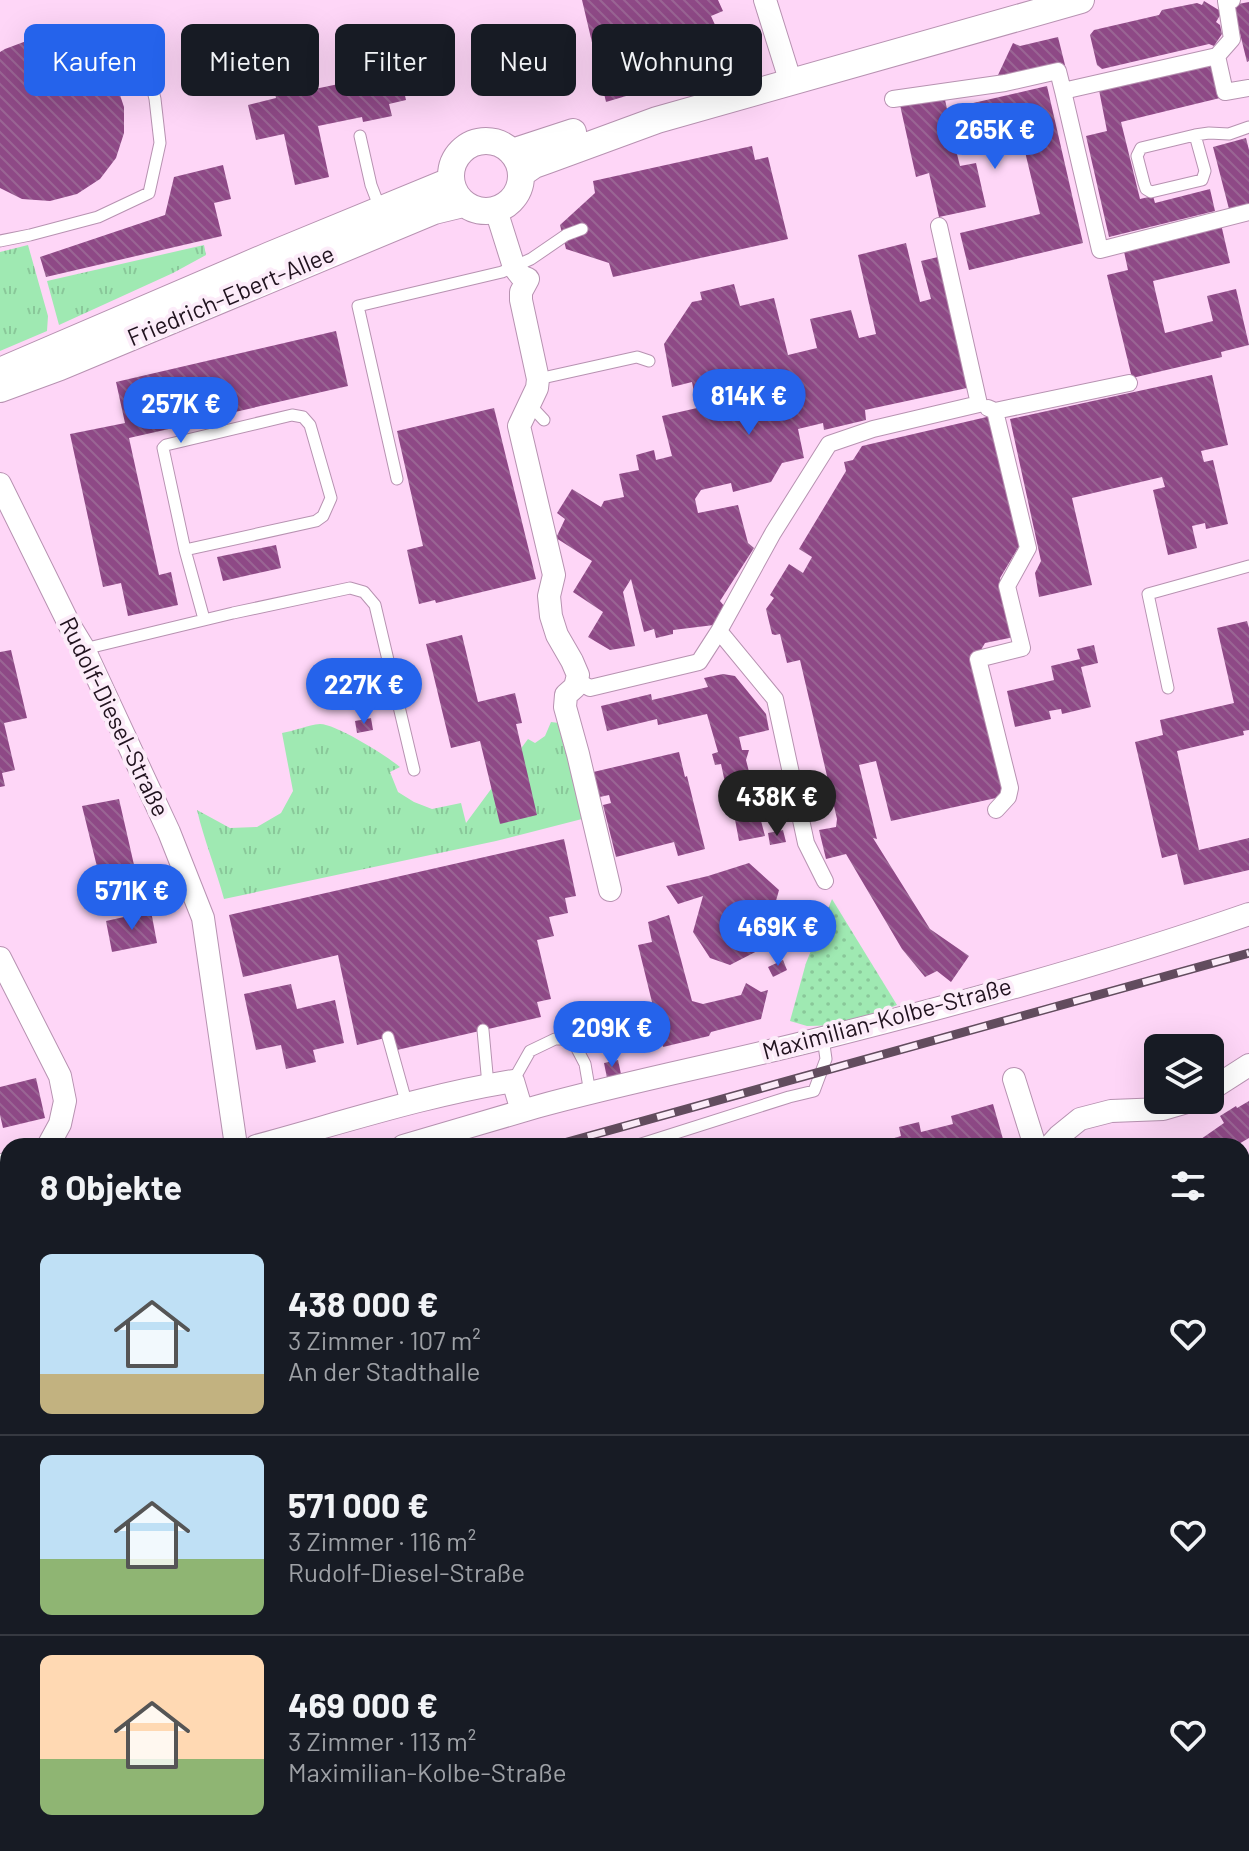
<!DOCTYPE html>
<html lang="de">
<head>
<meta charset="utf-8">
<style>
	:root { --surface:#171b24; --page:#20242c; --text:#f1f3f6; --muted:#9ea1a6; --line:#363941; --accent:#2563eb }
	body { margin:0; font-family:Barlow,sans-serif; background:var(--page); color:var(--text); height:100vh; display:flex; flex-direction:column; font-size:30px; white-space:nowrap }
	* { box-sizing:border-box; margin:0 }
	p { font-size:26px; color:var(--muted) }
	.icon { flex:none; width:44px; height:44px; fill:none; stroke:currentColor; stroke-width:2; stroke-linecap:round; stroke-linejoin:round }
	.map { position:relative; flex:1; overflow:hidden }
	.side { position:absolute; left:0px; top:1138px; width:1250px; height:714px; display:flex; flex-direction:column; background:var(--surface); border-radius:24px 24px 0 0; box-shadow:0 8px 32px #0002 }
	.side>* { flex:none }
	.guide { position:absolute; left:24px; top:24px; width:800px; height:72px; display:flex; gap:16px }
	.controls { position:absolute; left:1144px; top:1034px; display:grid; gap:16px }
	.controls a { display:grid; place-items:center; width:80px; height:80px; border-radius:12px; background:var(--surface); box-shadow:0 8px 32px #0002; font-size:40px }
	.price { position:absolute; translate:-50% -68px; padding:0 18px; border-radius:28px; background:var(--accent); color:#fff; font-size:26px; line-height:52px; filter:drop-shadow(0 2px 4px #0008) }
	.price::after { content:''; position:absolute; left:50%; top:48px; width:24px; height:18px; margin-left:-12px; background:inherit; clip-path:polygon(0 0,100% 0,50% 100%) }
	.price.selected { background:#222; color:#fff }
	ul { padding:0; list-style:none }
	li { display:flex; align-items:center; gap:24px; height:200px; padding:0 40px }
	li+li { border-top:2px solid var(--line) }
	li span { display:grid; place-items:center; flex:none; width:224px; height:160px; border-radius:12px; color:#555 }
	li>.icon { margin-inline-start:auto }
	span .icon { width:96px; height:96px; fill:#fffc; stroke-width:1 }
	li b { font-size:34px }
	h2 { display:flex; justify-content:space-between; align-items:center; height:96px; padding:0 40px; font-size:34px }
	.pill { padding:0 28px; border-radius:12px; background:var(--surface); box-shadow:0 8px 32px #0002; font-size:28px; line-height:72px }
	.pill.selected { background:var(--accent); color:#fff }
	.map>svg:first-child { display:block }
	.grass { fill:url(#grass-tufts) }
	.park { fill:url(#park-dots) }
	.building { fill:url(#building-back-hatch) }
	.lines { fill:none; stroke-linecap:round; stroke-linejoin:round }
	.service-casing { stroke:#b792b1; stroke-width:13 }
	.pedestrian-casing { stroke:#b792b1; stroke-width:18 }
	.minor-casing { stroke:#b792b1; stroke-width:24 }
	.tertiary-casing { stroke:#b792b1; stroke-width:28 }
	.service { stroke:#fff; stroke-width:11 }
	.pedestrian { stroke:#fff; stroke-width:16 }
	.minor { stroke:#fff; stroke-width:22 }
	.tertiary { stroke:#fff; stroke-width:26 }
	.rail-casing { stroke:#624c5e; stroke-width:9 }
	.rail { stroke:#fcecf9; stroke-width:6; stroke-dasharray:18; stroke-linecap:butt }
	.labels { text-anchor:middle; stroke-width:8; stroke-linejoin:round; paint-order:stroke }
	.street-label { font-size:24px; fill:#20121e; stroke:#fcecf9 }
</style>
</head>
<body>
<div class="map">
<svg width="1249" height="1851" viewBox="0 0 1249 1851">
	<defs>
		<pattern id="grass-tufts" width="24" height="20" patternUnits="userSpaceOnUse" patternTransform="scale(2)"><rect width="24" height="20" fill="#9fe9b2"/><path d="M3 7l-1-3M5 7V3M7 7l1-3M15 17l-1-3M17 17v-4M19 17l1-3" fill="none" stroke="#89c799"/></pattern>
		<pattern id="park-dots" width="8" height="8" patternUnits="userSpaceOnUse" patternTransform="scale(2)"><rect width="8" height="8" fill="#9fe9b2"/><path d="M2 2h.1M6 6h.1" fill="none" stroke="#89c799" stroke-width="1.8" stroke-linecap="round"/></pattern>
		<pattern id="building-back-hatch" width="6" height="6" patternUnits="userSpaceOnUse" patternTransform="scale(2)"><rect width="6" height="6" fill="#8e4986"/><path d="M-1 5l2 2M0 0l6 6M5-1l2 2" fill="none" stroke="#9a6594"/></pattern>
	</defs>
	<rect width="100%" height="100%" fill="#fed6f7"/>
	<!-- grass -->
	<path class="grass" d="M28,245L48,316L47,331L0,351V252Z
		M204,245L206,255L173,273L59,325L47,281Z
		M551,722L567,724L582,819L496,841L224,899C216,869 204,840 197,810L230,828L257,827L281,813L293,791L282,733C294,731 308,725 320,724C336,724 387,756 400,767L390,772L398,792L414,802L432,809L461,803L466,823L528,739L535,743L545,736Z"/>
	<!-- park -->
	<path class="park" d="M832,899L897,1005L848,1025L807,1026L790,1021L806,963Z"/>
	<!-- building -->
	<path class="building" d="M582,0H718L723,11L711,16L725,47L696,56L700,74L606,102Z
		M1204,1L1222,12L1216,22L1220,25L1222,34L1214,46L1209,44L1102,69L1097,65L1090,35L1094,30L1159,15L1162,10L1197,3L1202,5Z
		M1249,2V61L1247,62L1233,5Z
		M1058,37L1065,65L1006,79L998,75L1013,43L1020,46Z
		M29,40H55L80,47L101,62L116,83L124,107V133L116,158L100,179L77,194L50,201L22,199L0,188V52L5,49Z
		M397,61L406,100L389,104L392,116L363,122L362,117L318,126L329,177L295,185L284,134L256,140L248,105L276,98L274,89L308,81L310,90L391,73L389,63Z
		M1211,63L1220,98L1121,122L1140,199L1153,196L1155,203L1210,189L1215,211L1109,237L1086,136L1107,131L1099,90Z
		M1047,86L1083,243L969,270L960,233L1040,214L1020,131L955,146L960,166L976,163L986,207L939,217L929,173L916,177L900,105L944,95L947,109Z
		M1246,138L1249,150V204L1229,209L1213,147Z
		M752,146L755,160L768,157L788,239L613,277L609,263L566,249L560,225L595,193L593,181Z
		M223,165L231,199L214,203L222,236L46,277L40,257L165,215L174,177Z
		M1221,224L1230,263L1153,281L1165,333L1213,321L1207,296L1236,289L1249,345L1221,352L1222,357L1132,378L1107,275L1128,270L1123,247Z
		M906,243L920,302L931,299L921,261L938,257L967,388L865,410L866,420L824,430L823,423L798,429L804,458L782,463L771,482L733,492L731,483L701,490L695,499L698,513L738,505L748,543L754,548L720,601L725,607L714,625L673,630V634L656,638L654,629L644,632L631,579L623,592L635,646L610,650L588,637L603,612L573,592L592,561L556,538L565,519L557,513L572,489L601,507L604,501L624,497L619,474L639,470L636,455L654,450L656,460L672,456L662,416L697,408L692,382L672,387L664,344L692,302L702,300L700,292L734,284L740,306L774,298L788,355L817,348L810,319L851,310L859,338L876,334L858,255Z
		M336,331L348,386L213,417V419L129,438L159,575L171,572L178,605L128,616L121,583L103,587L70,434L125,423L116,382Z
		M1212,375L1228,445L1201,451L1204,462L1213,460L1228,524L1206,529L1205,523L1192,526L1197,548L1168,555L1153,490L1165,487L1162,477L1072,498L1092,585L1039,597L1035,573L1041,561L1010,419Z
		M494,408L536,579L436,603L435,600L419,604L407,550L423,546L397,431Z
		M991,416L1021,543L1000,578L1014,637L985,643L974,662L1005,796L891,821L876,761L859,765L877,839L873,838L930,929L969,956L951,982L937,971L925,977L902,949L846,854L826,859L819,830L836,827L837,819L800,660L787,663L780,634L775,635L772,634L766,609L774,598L770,595L789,564L803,573L812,557L799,549L846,471L844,462L853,460L862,446Z
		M276,545L281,568L223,581L217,557Z
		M1247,621L1249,628V730L1243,731L1244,735L1177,751L1199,850L1249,838V870L1184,885L1177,854L1162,858L1135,742L1163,735L1160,720L1234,703L1217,628Z
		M462,635L478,702L515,693L522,723L516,724L537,815L500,824L480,741L451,748L426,644Z
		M1094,645L1098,663L1081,667L1091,707L1062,714L1061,709L1049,711L1051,719L1015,727L1007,691L1054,680L1051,666L1080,659L1077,649Z
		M11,650L27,718L4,723L15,770L2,773L5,786L0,787V652Z
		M723,674L735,676L766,714L769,730L739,737L742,750H749L746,760L756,799L763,798L758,809L765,836L739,841L734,814L728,816L727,802L729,801L721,764L715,765L712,754L718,752L707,714L658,725L657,719L607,731L601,706L651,694L652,700L708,687L704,678Z
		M371,718L373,730L357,733L355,721Z
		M679,752L685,777L687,776L705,849L678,856L674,842L616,857L603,805L611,803L609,795L595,798L589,773Z
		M119,799L137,878L102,887L82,806Z
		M783,830L786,842L770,845L768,833Z
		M564,839L576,896L565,898L568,913L549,917L554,936L537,940L551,999L537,1002L541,1017L397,1050L393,1036L357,1045L338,955L243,977L229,915Z
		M749,863L779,890L763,948L730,965L710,958L693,932L703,896L678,904L666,886L708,876Z
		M151,911L157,943L112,952L106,921Z
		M669,915L692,1001L703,1004L741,995L746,983L761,992L768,990L761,1019L711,1032L709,1036L663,1047L638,945L652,942L648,922Z
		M783,960L787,970L773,977L768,967Z
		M291,984L297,1009L335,1000L344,1043L313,1050L316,1062L286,1069L281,1045L256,1050L244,994Z
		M618,1060L621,1074L607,1078L604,1063Z
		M36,1078L45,1118L3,1128L0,1115V1087Z
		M1249,1101V1138L1237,1145L1238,1146H1191L1224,1123L1220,1116L1236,1106L1237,1108Z
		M993,1104L1005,1146H893L891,1139L901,1136L899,1127L919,1122L921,1132L953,1124L951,1116Z
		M2,1182L8,1193V1228L0,1232V1183Z
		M0,1339L4,1345L8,1343V1374L0,1380Z
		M0,1483L8,1495V1525L0,1530Z
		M5,1605L6,1607L8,1605V1645L0,1651V1608Z
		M8,1810V1844L0,1848V1817Z
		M1242,1827H1244L1248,1851H1229L1228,1844H1242Z
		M150,1844H185L190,1851H143L151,1845Z
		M385,1844H448L439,1851H383L382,1847Z
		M579,1844H601L603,1847L606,1844H620L625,1851H575L581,1846Z
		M740,1844H745L747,1851H710V1849Z
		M825,1844H865L866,1851H826L824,1846Z
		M1022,1844H1038L1041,1851H1004L1006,1847L1010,1845L1014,1848Z
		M1145,1844H1196V1851H1181V1847L1153,1850Z"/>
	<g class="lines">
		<!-- service casing -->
		<g class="service-casing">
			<path id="service" d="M1195,135L1205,171L1202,180L1151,192L1146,189L1144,183L1137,156L1141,148L1195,135L1209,133L1229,134L1249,127
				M360,136L371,185L381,211
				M0,241L30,235L98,217L149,193L160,143L155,99L147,66
				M538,379L637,357L649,361
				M529,404L544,420
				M397,479L358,306L502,272L531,259L566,235L582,229
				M185,550L316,521L323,516L331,498L310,425L303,417L292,415L166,445L163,448L185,550L204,619
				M84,649L233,613L350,588L364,592L375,605L414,770
				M1168,688L1148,594L1249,566
				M483,1030L488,1085
				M388,1037L407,1105
				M513,1081L530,1051L555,1039H572L585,1064L590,1093
				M635,1146L789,1097L814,1091L826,1059L823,1038"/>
		</g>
		<!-- pedestrian casing -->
		<g class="pedestrian-casing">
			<path id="pedestrian" d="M1217,56L1232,39L1226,1L1232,0
				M1249,88L1225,92L1217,56L1063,91L1100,250L1249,212
				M893,99L1005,83L1058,71L1063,91
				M939,226L979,404
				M988,408L995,411L1129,383
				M995,411L1028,548L1007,586L1022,648L978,659L1010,788L1008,797L996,810
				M577,681L590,688L699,662L719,631
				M825,881L806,843L775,699L719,631L773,533L829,444L873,429L979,404"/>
		</g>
		<!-- minor casing -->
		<g class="minor-casing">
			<path id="minor" d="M765,0L791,83
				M496,210L514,267L521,276L528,279L521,292V300L538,379L537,388L519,426L554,575L549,596L551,616L557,635L572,661L578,675L575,687L566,695L565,707L578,754L610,890
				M0,484L70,626L84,649L169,832L203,918L236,1146
				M0,958L60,1076L65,1101L60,1124L48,1146
				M1014,1079L1035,1146
				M1210,1090L1249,1065
				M256,1146C341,1123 426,1095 513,1081L522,1111
				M403,1146C447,1133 492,1120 536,1107C630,1081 725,1063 819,1039C963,1003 1108,963 1249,914
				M1050,1146L1059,1136L1080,1119L1111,1111L1163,1109L1194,1100
				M0,1166L8,1163
				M1242,1369L1249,1376
				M1242,1518L1249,1516
				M1242,1543L1249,1542
				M0,1562L8,1558
				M0,1798L7,1809
				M81,1844L86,1851
				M219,1844L224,1851
				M799,1844L800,1851
				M1074,1844L1076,1851
				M44,1851L54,1844
				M502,1851L506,1844"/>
		</g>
		<!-- tertiary casing -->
		<g class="tertiary-casing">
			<path id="tertiary" d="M451 176a35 35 0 1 1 70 0a35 35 0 1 1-70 0Z
				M512,152L573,132
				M521,174L534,165L548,160L657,120L1081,0
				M0,371L270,255L450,181
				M0,389L60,367L434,211L463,204"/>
		</g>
		<!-- service -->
		<use href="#service" class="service"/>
		<!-- pedestrian -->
		<use href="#pedestrian" class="pedestrian"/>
		<!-- minor -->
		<use href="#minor" class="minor"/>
		<!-- tertiary -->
		<use href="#tertiary" class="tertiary"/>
		<!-- rail casing -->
		<g class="rail-casing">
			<path id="rail" d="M553,1146L1249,953
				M0,1299L8,1297"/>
		</g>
		<!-- rail -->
		<use href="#rail" class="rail"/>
	</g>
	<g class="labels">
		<!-- street labels -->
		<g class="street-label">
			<text transform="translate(231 296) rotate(-23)" y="8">Friedrich-Ebert-Allee</text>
			<text transform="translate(114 717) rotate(64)" y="8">Rudolf-Diesel-Straße</text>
			<text transform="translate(887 1019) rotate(-15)" y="8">Maximilian-Kolbe-Straße</text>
		</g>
	</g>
</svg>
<div class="controls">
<a><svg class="icon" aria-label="layers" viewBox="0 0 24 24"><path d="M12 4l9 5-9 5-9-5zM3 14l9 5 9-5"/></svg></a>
</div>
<b class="price" style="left:995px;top:171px">265K €</b>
<b class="price" style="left:749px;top:437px">814K €</b>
<b class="price" style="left:181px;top:445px">257K €</b>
<b class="price" style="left:364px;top:726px">227K €</b>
<b class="price selected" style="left:777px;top:838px">438K €</b>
<b class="price" style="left:132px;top:932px">571K €</b>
<b class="price" style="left:778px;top:968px">469K €</b>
<b class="price" style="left:612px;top:1069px">209K €</b>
<div class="guide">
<a class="pill selected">Kaufen</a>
<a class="pill">Mieten</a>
<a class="pill">Filter</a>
<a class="pill">Neu</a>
<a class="pill">Wohnung</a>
</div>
<section class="side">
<h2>8 Objekte<svg class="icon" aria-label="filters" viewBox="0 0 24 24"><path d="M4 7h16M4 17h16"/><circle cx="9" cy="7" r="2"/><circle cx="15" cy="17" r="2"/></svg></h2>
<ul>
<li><span style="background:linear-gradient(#bfe0f5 75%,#c2b280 0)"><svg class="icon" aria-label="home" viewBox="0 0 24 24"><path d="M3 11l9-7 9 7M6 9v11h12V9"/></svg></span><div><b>438 000 €</b><p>3 Zimmer · 107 m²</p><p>An der Stadthalle</p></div><svg class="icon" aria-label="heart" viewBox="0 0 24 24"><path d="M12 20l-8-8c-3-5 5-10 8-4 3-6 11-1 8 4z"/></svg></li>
<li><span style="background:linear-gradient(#bfe0f5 65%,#8fb573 0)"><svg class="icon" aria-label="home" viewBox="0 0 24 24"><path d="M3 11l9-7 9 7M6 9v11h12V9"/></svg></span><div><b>571 000 €</b><p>3 Zimmer · 116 m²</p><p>Rudolf-Diesel-Straße</p></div><svg class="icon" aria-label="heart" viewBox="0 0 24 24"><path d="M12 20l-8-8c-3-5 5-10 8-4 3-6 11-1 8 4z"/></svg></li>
<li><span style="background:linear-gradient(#ffd9b3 65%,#8fb573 0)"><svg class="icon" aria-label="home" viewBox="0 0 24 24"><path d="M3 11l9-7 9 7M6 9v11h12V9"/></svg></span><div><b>469 000 €</b><p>3 Zimmer · 113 m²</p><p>Maximilian-Kolbe-Straße</p></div><svg class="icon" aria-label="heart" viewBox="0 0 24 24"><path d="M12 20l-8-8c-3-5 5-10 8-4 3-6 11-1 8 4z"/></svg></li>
</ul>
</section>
</div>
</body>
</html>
